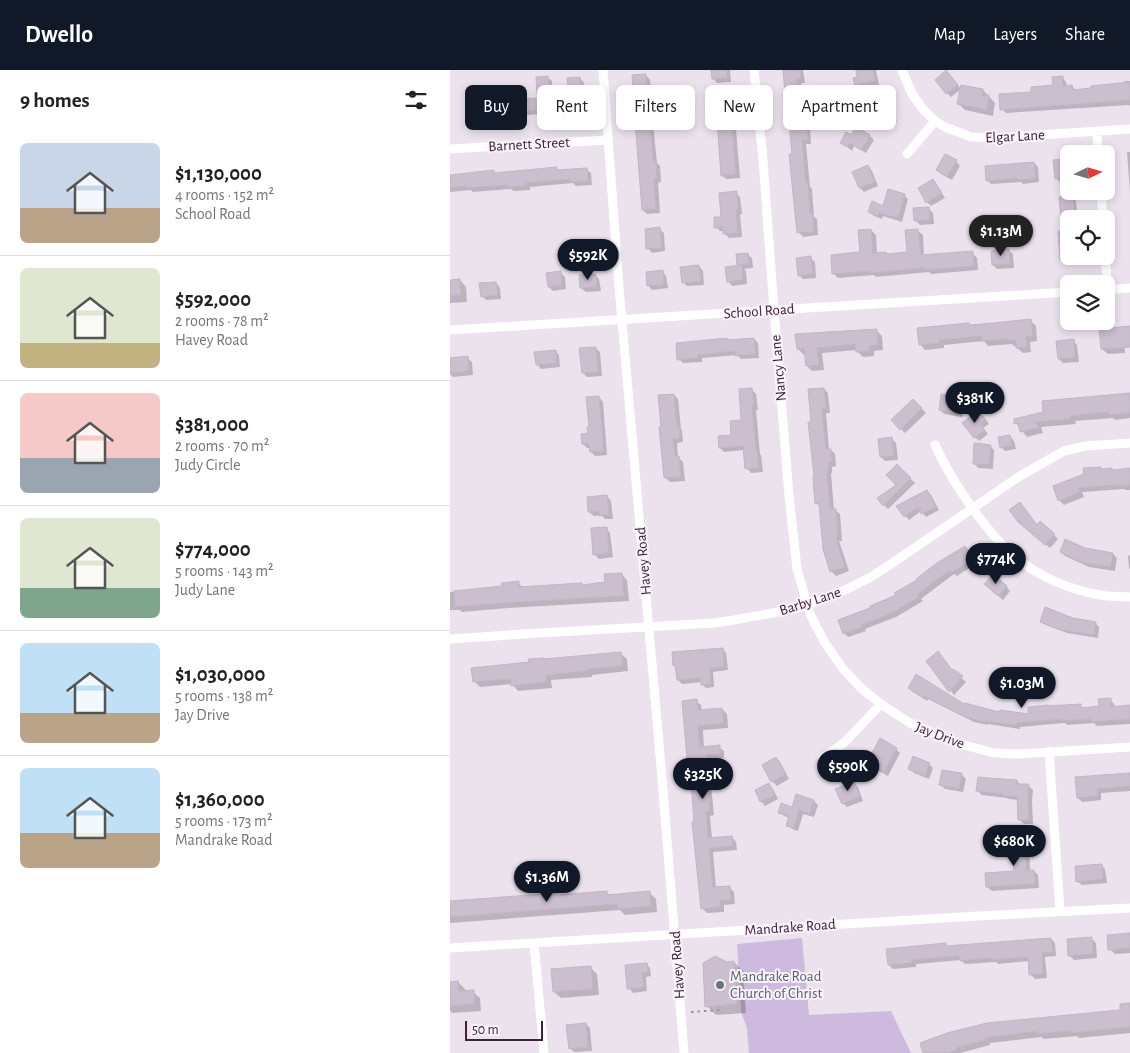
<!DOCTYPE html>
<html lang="en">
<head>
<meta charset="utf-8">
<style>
	:root { --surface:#fff; --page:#f2f2f2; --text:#222; --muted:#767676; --line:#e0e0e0; --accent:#111827 }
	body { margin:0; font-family:"Alegreya Sans",sans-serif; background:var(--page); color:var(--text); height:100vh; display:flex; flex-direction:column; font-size:19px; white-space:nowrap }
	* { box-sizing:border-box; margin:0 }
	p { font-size:16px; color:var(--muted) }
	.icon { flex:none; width:28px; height:28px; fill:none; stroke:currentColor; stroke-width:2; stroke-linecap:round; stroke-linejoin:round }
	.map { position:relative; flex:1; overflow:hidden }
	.side { display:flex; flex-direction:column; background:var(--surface); width:450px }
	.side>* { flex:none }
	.guide { position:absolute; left:15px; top:15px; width:475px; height:45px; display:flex; gap:10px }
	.needle { width:32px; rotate:85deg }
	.buttons { position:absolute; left:610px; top:75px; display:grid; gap:10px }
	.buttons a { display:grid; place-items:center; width:55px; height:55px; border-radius:8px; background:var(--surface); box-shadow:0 2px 8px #0003; font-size:25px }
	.scale { position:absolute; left:15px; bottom:12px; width:78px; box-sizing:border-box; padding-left:5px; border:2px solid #3f213f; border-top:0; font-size:14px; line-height:18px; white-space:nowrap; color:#3f213f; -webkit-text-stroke:4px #f8f2f9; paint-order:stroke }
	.price { position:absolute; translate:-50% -42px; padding:0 11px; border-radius:18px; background:var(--accent); color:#fff; font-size:16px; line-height:32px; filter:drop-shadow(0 1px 2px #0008) }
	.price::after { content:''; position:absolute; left:50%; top:30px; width:15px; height:11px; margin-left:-8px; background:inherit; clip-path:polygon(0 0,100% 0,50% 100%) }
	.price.active { background:#222; color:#fff }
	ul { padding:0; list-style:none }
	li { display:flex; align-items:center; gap:15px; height:125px; padding:0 20px }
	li+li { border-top:1px solid var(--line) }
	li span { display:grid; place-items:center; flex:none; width:140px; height:100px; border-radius:8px; color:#555 }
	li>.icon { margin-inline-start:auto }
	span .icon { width:60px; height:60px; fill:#fffc; stroke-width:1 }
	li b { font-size:21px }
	h2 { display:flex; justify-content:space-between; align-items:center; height:60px; padding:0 20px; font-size:21px }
	.pill { padding:0 18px; border-radius:8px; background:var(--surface); box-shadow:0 2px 8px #0003; font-size:18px; line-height:45px }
	.pill.active { background:var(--accent); color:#fff }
	header { display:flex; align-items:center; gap:30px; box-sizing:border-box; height:70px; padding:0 25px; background:var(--accent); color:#fff }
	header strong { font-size:24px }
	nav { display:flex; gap:28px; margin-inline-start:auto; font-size:18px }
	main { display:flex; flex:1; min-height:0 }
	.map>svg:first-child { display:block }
	.green { fill:#ceb9df }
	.shadow { fill:#0003 }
	.building { fill:#cbbece; stroke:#c4b4c7 }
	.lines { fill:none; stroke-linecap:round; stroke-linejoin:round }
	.path { stroke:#b080b2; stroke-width:2; stroke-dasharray:2.5 4; stroke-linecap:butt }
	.minor { stroke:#fff; stroke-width:9 }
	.worship-dot { fill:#6b7280; stroke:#f8f2f9; stroke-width:2 }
	.labels { text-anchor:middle; stroke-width:4; stroke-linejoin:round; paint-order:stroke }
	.street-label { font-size:15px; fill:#3f213f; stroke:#f8f2f9 }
	.worship-label { font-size:15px; fill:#5b616d; stroke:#f8f2f9; text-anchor:start }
</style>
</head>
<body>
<header>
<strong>Dwello</strong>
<nav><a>Map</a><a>Layers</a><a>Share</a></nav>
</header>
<main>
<section class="side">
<h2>9 homes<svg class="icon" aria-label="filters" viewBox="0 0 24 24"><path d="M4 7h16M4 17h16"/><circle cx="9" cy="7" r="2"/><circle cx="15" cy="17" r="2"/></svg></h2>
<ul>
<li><span style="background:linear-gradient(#c9d6e8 65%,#b9a48a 0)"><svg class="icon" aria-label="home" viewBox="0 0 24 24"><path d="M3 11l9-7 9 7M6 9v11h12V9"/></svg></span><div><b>$1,130,000</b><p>4 rooms · 152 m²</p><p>School Road</p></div></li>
<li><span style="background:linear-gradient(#dfe7d0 75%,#c2b280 0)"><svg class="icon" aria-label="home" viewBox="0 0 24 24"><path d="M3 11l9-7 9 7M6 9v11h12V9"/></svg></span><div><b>$592,000</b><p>2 rooms · 78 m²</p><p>Havey Road</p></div></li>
<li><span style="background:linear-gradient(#f6c9c9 65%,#9aa5b1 0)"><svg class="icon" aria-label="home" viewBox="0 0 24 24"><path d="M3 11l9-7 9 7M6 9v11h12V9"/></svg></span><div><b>$381,000</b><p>2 rooms · 70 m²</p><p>Judy Circle</p></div></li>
<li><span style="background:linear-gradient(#dfe7d0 70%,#7fa58c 0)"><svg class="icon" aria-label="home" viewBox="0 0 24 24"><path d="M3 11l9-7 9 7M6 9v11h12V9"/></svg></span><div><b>$774,000</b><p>5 rooms · 143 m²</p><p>Judy Lane</p></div></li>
<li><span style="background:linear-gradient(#bfe0f5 70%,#b9a48a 0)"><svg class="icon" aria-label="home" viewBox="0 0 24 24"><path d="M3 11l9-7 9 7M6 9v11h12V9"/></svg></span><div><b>$1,030,000</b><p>5 rooms · 138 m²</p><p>Jay Drive</p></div></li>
<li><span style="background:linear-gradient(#bfe0f5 65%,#b9a48a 0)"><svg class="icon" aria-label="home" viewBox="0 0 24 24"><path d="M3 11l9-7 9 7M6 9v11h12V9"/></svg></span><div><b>$1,360,000</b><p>5 rooms · 173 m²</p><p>Mandrake Road</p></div></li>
</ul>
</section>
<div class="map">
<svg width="680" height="983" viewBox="0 0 680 983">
	<rect width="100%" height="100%" fill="#ebe2ed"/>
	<!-- green -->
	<path class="green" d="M352,868L359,945L441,941L461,983H299L297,958L291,942L287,874Z"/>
	<!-- shadow -->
	<path class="shadow" d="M262,0H280L281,12L267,13L263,9Z
		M334,0H353L355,13H351L354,54L356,53L360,58L361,74H356L360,117L362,119L364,147L367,149L368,165L353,167L349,162L339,44L336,41V24Z
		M407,0H426L429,15L410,19L406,15L409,8Z
		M196,5L200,10L201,22L188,23L184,19Z
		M501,6L511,19L501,27L497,23Z
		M97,7L102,11L103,26L93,27L89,23Z
		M612,7L616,12L617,17L622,16L626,21L674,14V11H680V36L679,35L556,43L552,39L582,23L604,17Z
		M130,8L134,13L137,43L119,45L115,41Z
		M60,19L64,23L66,39H56L52,35Z
		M533,20L545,33L543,46L515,40L509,34Z
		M87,29L92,33L93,44L77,45L73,41Z
		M48,32L52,37L53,47L38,48L34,44Z
		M277,32L281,36L283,56L286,59L290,108L276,109L272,105L268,54H267L263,50Z
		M434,32L438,36L447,51L436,57L432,53Z
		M198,38L202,42L207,93L210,96L211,112L208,113L210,143L197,144L193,140Z
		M406,58L420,66L424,70L416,83L404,76L402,81L391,72L401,66Z
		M677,82H680V123Z
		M619,90V112H610L606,108Z
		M506,91L510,96L502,110L491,104L487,100Z
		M584,93L588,97L589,112L573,114L571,112L541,114L537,110Z
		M418,96L422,101L428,116L414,122L410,118L404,102Z
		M106,98L109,101L136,99L141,103L142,115L126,116L123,113L80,117V120L64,121L61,119L23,122L21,120L0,122V106L43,102L46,105Z
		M483,110L487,115L495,128L481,136L477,132Z
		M286,123L290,127L292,144H290L292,167L279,168L275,164L274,161H270L266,157L273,148Z
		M454,125L458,129L452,152L433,146L432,149L424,146L419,141L434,138Z
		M622,127L626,131L628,149H619V186H629V193L615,194L611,190L613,162Z
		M478,138L483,143L484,154L470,155L466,151Z
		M209,159L214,163L215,181L202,183L198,178Z
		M421,160L426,165L427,184L436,183L438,185L458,183L468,161L473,165L474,186L522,183L527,188L528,200L481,204L479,202L426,207L424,205L388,208L383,203L412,184Z
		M559,180L563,184L564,198L547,199L543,195Z
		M297,184L302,188L303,198L294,199L296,201L297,214L282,216L278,211L291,197L288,194Z
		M360,188L365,192L366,208L353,209L349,205Z
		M249,196L253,201L254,215L237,216L233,212Z
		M212,201L216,206L218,218L202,220L198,215Z
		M110,202L115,207L116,219L103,221L99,217Z
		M145,205L149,209L151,221L136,222L131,218Z
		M10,210L16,217L17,232L0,233V211Z
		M46,213L50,218L51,229L36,230L32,226Z
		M581,251L586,256L587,271L580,272L581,282L573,283L567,278V276H564L562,274L538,276L534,271L494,275V278L475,280L470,274L520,256Z
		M680,257V270L674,271L675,283L658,284L652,279Z
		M426,260L432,266L433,280L424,281V286L413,287L407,281V280L372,283L374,300L362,301L357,296L356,284H353L348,279Z
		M277,269L279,271L304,269L308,273L309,288L291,289L287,285L252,288V292L233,293L229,289Z
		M623,271L627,275L629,292L613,293L609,289Z
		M145,278L150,282L152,306L137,307L133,303Z
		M105,281L109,285L110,297L91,299L87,294Z
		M17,288L22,292L23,305L3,307L0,304V289Z
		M374,319L378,323L380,343H376L379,380H381L385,384L386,396L382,397V403H381L384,440H385L390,444L392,471H389L399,501L386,506L381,501L371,437L366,433L362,353Z
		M302,320L306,324L308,340H306L310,384L311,385L313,402L301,403L297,398L295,380L274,382L270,378L283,366L293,351Z
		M680,324V348L665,350L663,348L625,351L626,354L591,357L593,363L577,367L566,353Z
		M224,325L228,329L231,359L232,361L233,372L227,373L228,387L233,392L235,411L220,412L216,408L212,358Z
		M149,327L153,332L157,385L145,386L141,382V378H137L133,374L139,364Z
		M510,329L515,333L512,347L494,344L490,340Z
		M463,330L476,343L455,363L442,350Z
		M533,346L539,354L533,358L538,364L529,371L525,367Z
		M560,366L564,371L566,379L555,381L551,377Z
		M442,369L446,373L448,390L435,391L431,387Z
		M540,376L544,380L543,399L528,398L524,393Z
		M447,396L465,413L438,439L434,435L448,416Z
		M651,398L653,400L662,401L680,399V420H676L674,419L632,422L634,427L614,435L609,430Z
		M477,421L481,425L489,440L476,447L471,441L459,450L448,437Z
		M157,426L161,431L163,449H155L151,445L144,446L139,442Z
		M574,456H587L604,465L608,469L600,478Z
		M156,458L160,463L163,487L149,489L144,484Z
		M515,477L527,493L507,506L504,504L471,529L473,531L446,547L415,559L416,561L398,567L394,563L422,539L447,526Z
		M634,479L663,484L667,488L665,501L639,497L615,486L611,482Z
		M680,485V499L679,498L678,486Z
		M171,504L177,510L179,531L59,538L12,542L10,540H0V522L53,518L68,513L74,518L131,514L133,516L157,514Z
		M556,516L560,521L553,530L540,519Z
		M622,549L645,553L649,557L648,568L617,563L596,555L591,551Z
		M272,579L276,583L278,600L263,602L264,617L256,618L252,614V612L232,614L228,610L227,597L225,595Z
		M171,584L177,589L178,601L142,605V607L101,610L102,618L68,621L62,614L30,617L24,611L95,590Z
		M478,591L503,601L516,612L504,625Z
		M459,618L514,635L550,644L580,645L630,635L634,639L650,637L660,630L664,634L665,638L680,636V654L647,656L644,653L617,655L615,653L570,657V659L538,654V655L524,652L478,629L477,631L463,622Z
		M246,631L251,635L252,641L272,639L277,644L278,658L253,660L254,678L269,677L274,681V688L262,689L264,715H261L264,745L260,746L262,769L282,767L286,772L287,780L263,782L266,818L279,817L284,822L285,834L274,835V842L257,843L252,838L242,714L240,712Z
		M446,679L450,683L438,706L429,701L425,696L429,688L424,683Z
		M326,688L330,692L339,709L327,716L322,711L313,695Z
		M479,694L483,698L479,709L464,703L459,698Z
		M511,704L516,709L513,722L495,719L491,715Z
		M680,704V721L651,723V730L632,732L628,728L626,708Z
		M567,711L571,716H578L583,720L582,731L583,754H574L569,750V730L559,729L557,728L532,725L527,720Z
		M403,713L408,717L413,731L397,737L393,733Z
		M319,715L323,719L328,729L315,736L311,731Z
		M364,731L368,735L364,747L353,744L348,761L342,759L338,755L340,748L334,746L330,742Z
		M574,764L579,769L580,801H584L588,805L589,818L542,821L537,817L565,802Z
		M651,795L655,799L657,813L632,815L627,811Z
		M156,822L160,826L199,822L206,829L207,842L175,845L170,840L0,853V832L106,824L108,826Z
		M680,865V883L665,884L660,879Z
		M641,868L646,873L647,888L624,890L620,886Z
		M601,869L605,873L606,886L595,887L597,908L585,909L581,905L579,891L548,894L546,892L515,894L511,890L466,894V897L443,899L439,895L495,875L498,877Z
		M284,892L293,901L296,943L266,945L257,936L276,893Z
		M196,894L200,898L201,906L196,907L197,921L183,923L179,918Z
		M140,897L147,904L149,925L111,928L104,922Z
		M8,912L15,919V922H23L30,928L31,941L2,943L0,940V913Z
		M680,935V963L629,968L627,966L594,969L591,967L540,973V975L510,983H475L472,974L671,941Z
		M136,954L140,958L142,981L124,982L120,978Z"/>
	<!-- building -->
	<path class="building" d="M261,0H277V8L262,9Z
		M333,0H350L351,9H347L351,53L356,52L358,70H352L356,113H358L360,144L363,143L364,162L347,163L339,84H342L338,41H335L333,23H335Z
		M406,0H423L425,11L405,16L403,8L407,7Z
		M496,0L508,15L496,24L485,10Z
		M196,4L197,18L183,19L182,5Z
		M98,6L99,23L87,24L86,7Z
		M613,6V16L622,15L623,20L641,18V16L680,12V30L550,40L549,24L581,22V17L603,15L602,7Z
		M130,7L133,40L114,41L112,27L119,26L117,8Z
		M511,15L533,19L532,26L539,25L537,40L507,34Z
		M60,18L62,35L51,36L49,19Z
		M88,28L89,40L71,41L70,29Z
		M434,30L444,46L431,54L422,38Z
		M48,31L49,43L32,45L31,33Z
		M277,31L279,53H282L286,104L271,106L267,50H261L260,32Z
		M199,36L203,91H206L207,108L204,109L206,139L192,140L184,38Z
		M406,56L420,65L411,80L400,73L397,77L390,73L396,62L401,65Z
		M495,84L507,90L497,107L486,100Z
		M619,89V108L605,109L603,90Z
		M584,92L586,108L567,110V108L536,111L535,96Z
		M418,95L425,112L409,118L402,102Z
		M107,97V100L137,98L138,111L121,112V109L76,113V116L58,117V115L17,118V116L0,118V105L44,100V103Z
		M483,109L492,123L476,133L468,118Z
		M438,119L455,124L448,148L429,143L428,146L418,142L422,131L433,136Z
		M287,121L288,140H286L288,163L273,164V157L264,158V147H271L269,123Z
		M623,126L625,149H619V190H610L608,161H612L609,127Z
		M479,137L480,150L464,151L463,138Z
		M210,157L212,178L196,179L195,159Z
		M421,159L423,183L436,182V184L457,182L455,160L468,159L471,185L523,181L524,196L475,200V198L420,203V201L382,204L381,185L410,182L408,160Z
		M559,179L560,194L542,195L541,181Z
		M298,183L299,194L287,195L286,184Z
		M361,186L363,204L348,206L346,188Z
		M249,195L251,211L232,213L230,197Z
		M292,195L293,210L277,212L275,197Z
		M213,200L214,215L197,216L196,202Z
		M111,201L112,215L98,217L96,203Z
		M146,204L147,217L130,218L129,205Z
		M10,209L11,225L0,226V210Z
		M46,212L48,225L31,227L29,213Z
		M581,249L583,266L576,267L577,277L566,278V270L558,271L557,269L532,271V266L489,270L490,273L469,275L467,258L519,253L520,255L543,253Z
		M680,256V277L651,279L649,259Z
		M427,259L428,275L419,276L420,281L406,282L405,274L367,278L369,295L356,296L354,279H347L345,264Z
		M277,268V270L304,268L306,284L285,286V281L248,285V288L227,290L226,273Z
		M624,269L625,288L608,289L606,271Z
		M146,277L148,302L132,303L129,278Z
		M106,280L107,293L86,295L84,282Z
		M18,286L19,301L0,303V288Z
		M302,318L304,336H302L306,380H307L309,398L295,399L293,376L269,378L268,366L281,365L280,351L291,350L289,319Z
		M374,318L376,339H372L376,379H381L382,392L378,393L379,399L377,400L380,439H386L388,467L386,468L395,497L380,502L373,479L369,433L365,434L363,406H364L358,352H361L358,319Z
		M680,323V343L659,345L658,342L620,346L621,349L586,352L588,358L570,362L568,353L564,354V349L593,342L592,331Z
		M224,324L227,356H229L230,368L223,369L225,386H229L231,407L214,408L209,357H211L208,325Z
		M491,324L511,327L508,343L489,340Z
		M149,326L154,381L140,382L139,374H132L131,364L138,363L137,357H139L136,327Z
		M463,329L472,338L450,360L441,350Z
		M528,340L535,349L530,354L535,360L524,368L512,353Z
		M560,365L562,375L550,378L548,367Z
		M442,367L444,386L430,387L428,369Z
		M524,373L541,375L539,395L523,394Z
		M447,394L461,408L433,436L427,428L446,415L436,405Z
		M651,397V399L662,398V400L680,398V415L670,416L669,415L628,418L630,422L608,431L603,416L634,404L633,398Z
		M477,420L486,437L471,444L468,437L454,447L446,436Z
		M157,425L159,445L149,446V441L138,442L137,427Z
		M570,432L587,455L590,451L605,464L595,475L568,452L559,440Z
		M157,457L159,483L143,485L141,458Z
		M615,469L635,478L663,483L661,497L633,493L610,482Z
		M515,476L524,489L501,503L500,500L468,524L469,527L442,543L411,555L412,557L393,564L388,550L420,538V536L446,525L444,523L467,510L466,509L487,493Z
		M172,503L174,526L53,533L5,537L4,521L52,516L51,513L69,511V517L132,513V515L155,512L154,504Z
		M543,504L557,516L548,526L534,514Z
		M595,537L623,548L646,552L644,565L611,560L590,552Z
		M273,578L274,597L260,598L261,614L251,615L250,608L227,610L225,595L223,596L222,582Z
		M488,581L502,600L503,599L513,606L499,622L476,591Z
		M171,582L173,596L137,599V601L96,605V612L61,616V609L23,612L21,598L79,592L78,589L94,588V589Z
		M466,604L514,634L515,633L549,642L550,640L578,644V637L598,635V636L631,634V638L649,636L648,629L661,628V637L680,635V649L642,652L641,649L612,651V649L566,653V655L534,651V652L518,648L474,626L473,627L458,618Z
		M247,629L248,640L272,638L274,653L248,656L250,677L270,675V684L257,685L260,711H257L260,741H256L258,768L282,766L283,776L259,778L263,817L280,816L281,830L270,831V837L251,839L242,752L244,751L241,712H239L232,631Z
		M430,668L447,678L434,702L423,697L429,687L422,683Z
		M463,686L480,693L475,706L458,699Z
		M326,687L336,704L321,712L312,695Z
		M492,700L512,703L509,719L489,715Z
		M680,703V716L647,719L648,726L627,728L625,707Z
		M528,707L552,709L567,710V714H579L578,726L579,750H568L567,726H553V724L526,721Z
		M404,711L410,726L392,734L385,719Z
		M319,713L325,725L310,732L305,720Z
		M346,724L364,730L360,744L349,740L344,758L336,756L339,746L328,743L331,733L342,737Z
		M575,763L577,800H584L585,814L536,817L535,803L564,801L561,764Z
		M652,794L653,809L626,812L625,796Z
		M157,821V825L200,821L201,836L167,839V834L0,847V831L107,823V825Z
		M680,863V878L658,880L657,865Z
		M642,867L643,884L618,886L617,869Z
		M601,868L603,882L592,883L593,904L579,905L578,887L543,890L542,888L510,891L509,886L462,890V893L438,895L436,879L496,873V876Z
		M265,886L277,892L284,891L287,934L255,937L253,893Z
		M197,893L198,902L192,903L194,917L177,919L175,895Z
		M141,896L143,919L103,922L101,899Z
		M8,911L9,921L24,920L25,934L0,936V912Z
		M680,933V957L622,963V961L587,964V961L535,968L536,970L506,978V980L498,983H473L470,973L497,963L537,953L659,941L670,940V934Z
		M136,953L138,977L119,979L116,955Z"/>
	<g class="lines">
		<!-- path -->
		<path class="path" d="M241,942L270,940V936"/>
		<!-- minor -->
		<path class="minor" d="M153,0L169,217L212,708L234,983
			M304,0L313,90L324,240L339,426L347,499L360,544L375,573L394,600L411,618L431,634L460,653L507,673L544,683L569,684L680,677
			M452,0L462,24L473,39L485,51L495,57L521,67L545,68L680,59
			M647,61L648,84
			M0,79L158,70
			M457,84L485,51
			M651,121L653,149
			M655,186L658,220
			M656,220L680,218
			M0,260L619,222
			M485,375C498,403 510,422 528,446C539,460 550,475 564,486C587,506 620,520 650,525C660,527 670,526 680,527
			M0,569L73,564L264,553L278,551L345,539L374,529L391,522L421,507L441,494L570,406L614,381L636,376L680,373
			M599,681L610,841
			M372,688L394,673L431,634
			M84,873L94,983
			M0,878L528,846L680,838"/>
	</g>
	<!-- markers -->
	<circle class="worship-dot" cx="270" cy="915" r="5"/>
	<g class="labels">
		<!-- street labels -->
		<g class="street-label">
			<text transform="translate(565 66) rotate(-3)" y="5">Elgar Lane</text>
			<text transform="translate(79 74) rotate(-3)" y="5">Barnett Street</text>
			<text transform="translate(309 241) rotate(-4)" y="5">School Road</text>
			<text transform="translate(328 298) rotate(-95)" y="5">Nancy Lane</text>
			<text transform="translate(193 491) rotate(-95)" y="5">Havey Road</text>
			<text transform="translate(360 531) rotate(-18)" y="5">Barby Lane</text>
			<text transform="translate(490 665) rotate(21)" y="5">Jay Drive</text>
			<text transform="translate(340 857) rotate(-4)" y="5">Mandrake Road</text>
			<text transform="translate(227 895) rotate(-94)" y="5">Havey Road</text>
		</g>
		<!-- worship labels -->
		<g class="worship-label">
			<text x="280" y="911">Mandrake Road<tspan x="280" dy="17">Church of Christ</tspan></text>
		</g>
	</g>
</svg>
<div class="buttons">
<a><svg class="needle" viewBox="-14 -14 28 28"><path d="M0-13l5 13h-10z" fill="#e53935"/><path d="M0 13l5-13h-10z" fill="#767676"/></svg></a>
<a><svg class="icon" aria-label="locate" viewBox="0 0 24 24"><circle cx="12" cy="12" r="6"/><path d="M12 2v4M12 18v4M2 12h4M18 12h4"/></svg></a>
<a><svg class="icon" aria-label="layers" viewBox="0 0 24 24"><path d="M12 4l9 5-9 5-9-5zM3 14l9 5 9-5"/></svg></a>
</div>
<div class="scale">50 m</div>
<b class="price active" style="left:551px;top:187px">$1.13M</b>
<b class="price" style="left:138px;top:211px">$592K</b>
<b class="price" style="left:525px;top:354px">$381K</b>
<b class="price" style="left:546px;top:515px">$774K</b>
<b class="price" style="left:572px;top:639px">$1.03M</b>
<b class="price" style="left:398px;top:722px">$590K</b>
<b class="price" style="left:253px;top:730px">$325K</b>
<b class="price" style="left:564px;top:797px">$680K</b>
<b class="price" style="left:97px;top:833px">$1.36M</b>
<div class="guide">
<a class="pill active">Buy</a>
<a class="pill">Rent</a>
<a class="pill">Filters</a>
<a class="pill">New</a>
<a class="pill">Apartment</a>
</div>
</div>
</main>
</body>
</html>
